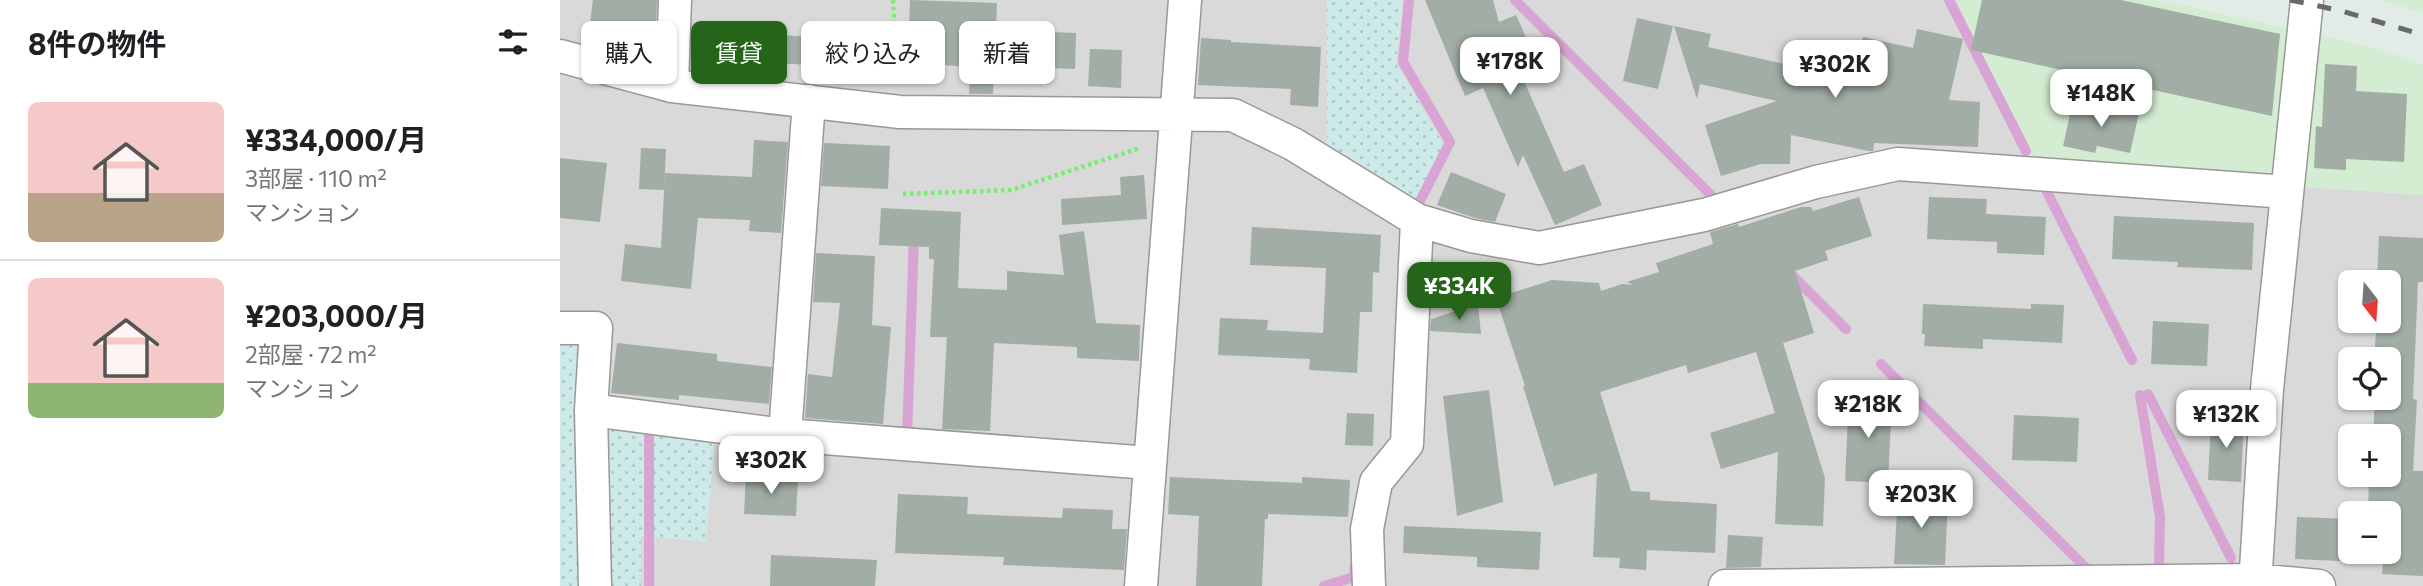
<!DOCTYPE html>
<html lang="ja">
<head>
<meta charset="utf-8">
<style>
	:root { --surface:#fff; --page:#f6f6f6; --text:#202124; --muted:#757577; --line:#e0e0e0; --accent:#24651a }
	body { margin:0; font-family:Commissioner,"Noto Sans JP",sans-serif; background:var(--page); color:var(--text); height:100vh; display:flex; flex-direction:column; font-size:26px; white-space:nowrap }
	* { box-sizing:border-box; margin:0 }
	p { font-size:23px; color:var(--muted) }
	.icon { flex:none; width:38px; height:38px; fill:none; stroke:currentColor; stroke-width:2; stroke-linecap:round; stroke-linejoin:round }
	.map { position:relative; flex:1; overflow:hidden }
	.sheet { display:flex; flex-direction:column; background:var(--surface); width:560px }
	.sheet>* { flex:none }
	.banner { position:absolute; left:21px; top:21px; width:665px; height:63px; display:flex; gap:14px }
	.needle { width:46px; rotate:163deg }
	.controls { position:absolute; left:1778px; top:270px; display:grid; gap:14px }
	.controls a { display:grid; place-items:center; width:63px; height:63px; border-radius:10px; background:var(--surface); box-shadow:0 2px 5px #0004; font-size:35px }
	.price { position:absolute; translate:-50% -60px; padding:0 16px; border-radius:14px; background:#fff; color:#222; font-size:23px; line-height:46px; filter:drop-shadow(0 2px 4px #0008) }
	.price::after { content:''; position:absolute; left:50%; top:42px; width:21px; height:16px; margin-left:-10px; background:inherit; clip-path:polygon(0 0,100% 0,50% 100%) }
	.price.current { background:var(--accent); color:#fff }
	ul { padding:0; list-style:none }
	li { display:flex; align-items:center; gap:21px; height:175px; padding:0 28px }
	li+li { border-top:2px solid var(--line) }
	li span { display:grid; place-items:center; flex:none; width:196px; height:140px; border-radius:10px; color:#555 }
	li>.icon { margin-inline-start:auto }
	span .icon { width:84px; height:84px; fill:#fffc; stroke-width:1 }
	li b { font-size:30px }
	h2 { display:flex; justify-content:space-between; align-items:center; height:84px; padding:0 28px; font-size:30px }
	.pill { padding:0 24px; border-radius:10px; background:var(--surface); box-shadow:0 2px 5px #0004; font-size:24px; line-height:63px }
	.pill.current { background:var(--accent); color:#fff }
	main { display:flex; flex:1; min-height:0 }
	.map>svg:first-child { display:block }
	.residential { fill:#d8d9d8; fill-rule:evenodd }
	.commercial { fill:#d4ecd1 }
	.farmland { fill:url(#farmland-dots) }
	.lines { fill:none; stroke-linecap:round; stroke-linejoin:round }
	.stream { stroke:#d7a4d3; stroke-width:10 }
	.building { fill:#a1ada5 }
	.minor-casing { stroke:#989898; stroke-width:35 }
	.path { stroke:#76ef6f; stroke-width:4.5; stroke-dasharray:3.5 3.5; stroke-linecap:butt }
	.minor { stroke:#fff; stroke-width:32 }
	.rail { stroke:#696969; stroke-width:5; stroke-dasharray:14 14; stroke-linecap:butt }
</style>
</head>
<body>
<main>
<section class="sheet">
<h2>8件の物件<svg class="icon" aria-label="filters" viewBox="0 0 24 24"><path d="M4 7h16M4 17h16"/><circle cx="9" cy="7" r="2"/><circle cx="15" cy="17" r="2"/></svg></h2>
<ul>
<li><span style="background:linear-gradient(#f6c9c9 65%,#b9a48a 0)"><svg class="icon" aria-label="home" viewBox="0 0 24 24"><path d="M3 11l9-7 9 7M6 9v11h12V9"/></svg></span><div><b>¥334,000/月</b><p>3部屋 · 110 m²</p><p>マンション</p></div></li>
<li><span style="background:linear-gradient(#f6c9c9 75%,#8fb573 0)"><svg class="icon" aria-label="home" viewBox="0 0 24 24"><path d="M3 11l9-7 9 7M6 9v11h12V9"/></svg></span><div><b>¥203,000/月</b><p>2部屋 · 72 m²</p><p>マンション</p></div></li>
</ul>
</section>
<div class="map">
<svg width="1863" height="586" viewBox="0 0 1863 586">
	<defs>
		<pattern id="farmland-dots" width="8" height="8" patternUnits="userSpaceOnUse" patternTransform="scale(1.75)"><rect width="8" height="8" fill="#cdeae8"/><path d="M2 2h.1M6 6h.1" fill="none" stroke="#afc8c6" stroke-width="1.8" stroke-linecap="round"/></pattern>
	</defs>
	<rect width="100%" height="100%" fill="#e1ece7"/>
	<!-- residential -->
	<path class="residential" d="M0,0H767V150L883,145L836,63L843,0H1396L1476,169L1863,195V586H81L80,535L20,416L0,319ZM1790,282H1829V320H1790ZM1790,359H1829V397H1790ZM1790,436H1829V474H1790ZM1790,513H1829V551H1790Z"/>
	<!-- commercial -->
	<path class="commercial" d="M1396,0H1599L1819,49L1863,65V195L1476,169Z
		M1821,0H1863V13Z"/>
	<!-- farmland -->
	<path class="farmland" d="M767,0H843L836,63L884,145L855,204L767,150Z
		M30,318L20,416L155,437L146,542L81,536V586H0V319Z"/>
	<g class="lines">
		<!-- stream -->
		<path class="stream" d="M849,0L843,62L890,142L858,205
			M955,0L1154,198
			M1389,0L1466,151
			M1484,186L1572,360
			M1230,273L1286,329
			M1321,364L1527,569
			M1588,394L1671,558
			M1580,395L1600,517L1599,568
			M89,431V586
			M342,436H347L354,236
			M764,586L794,577L795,565"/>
	</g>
	<!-- building -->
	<path class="building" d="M33,0H97L96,30L30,23Z
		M350,0L437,3L436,30L516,33L515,69L434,66L433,94H409L410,67L383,65V54L348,52Z
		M865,0H933L939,22L956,15L978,64L960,72L1004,172L1024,164L1042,205L995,225L963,155L958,167L923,88L905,96Z
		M1422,0H1561L1720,34L1712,116L1411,50Z
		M1077,18L1113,26L1098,89L1063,81Z
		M1114,26L1151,34L1148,47L1293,79L1303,37L1353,48L1357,29L1403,39L1389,100L1420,102L1418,147L1314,143L1313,151H1309L1231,135L1230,164H1201L1161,176L1145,125L1217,101L1140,84L1137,99Z
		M197,34L317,40L315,77L250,74V65L196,62Z
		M641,38L671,40V42L761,47L758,107L730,105L731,89L638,85Z
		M530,49L562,50L561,88L528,86Z
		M1765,64L1797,66L1796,91L1847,94L1844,162L1786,159V170L1754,168L1756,126L1762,127Z
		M1512,106L1580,109L1570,153L1537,146L1535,153L1503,146Z
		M194,140L228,142L221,233L189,231L190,220L138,218L131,289L61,281L65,244L101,248L105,173L192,177Z
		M264,143L330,146L328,189L261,186Z
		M81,148L106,149L104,190L79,189Z
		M0,158L47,163L40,222L0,218Z
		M891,172L946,194L935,222L915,218L877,205Z
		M584,175L587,219L502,225L501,199L561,195L560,177Z
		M1299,197L1312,236L1265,251L1268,260L1235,271L1254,333L1223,343L1265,478L1263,526L1215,524L1218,452L1161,469L1150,433L1215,413L1196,352L1128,373L1126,365L1040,392L1071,491L1090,492V500L1157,504L1155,553L1087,550L1086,570L1059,568L1060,558L1033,557L1037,473L994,486L963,386H965L936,298L992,280L1039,283L1041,291L1062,284L1073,285L1067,282L1099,272L1096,263L1153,244L1150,232L1178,224L1179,227L1241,207H1251L1253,211Z
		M1369,197L1427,199L1426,214L1486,217L1484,255L1437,253V242L1367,239Z
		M321,208L401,212L398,288L447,290V271L504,275L499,235L524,231L536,323L580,325L579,361L517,358V347L434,343L430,431L382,429L387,337H370L374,259H369V247L319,245Z
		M1554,216L1694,223L1692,270L1617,267L1618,262L1552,259Z
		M692,227L821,235L819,273L813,272L812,312H800L797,373L749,370L750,359L658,355L660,318L708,320L707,330L763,333L766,268L690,265Z
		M1819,236L1863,238V282H1858L1853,399L1857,400L1853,471H1863V576L1822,574L1823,563L1735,559L1737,517L1790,519V551H1829V513H1808L1809,474H1829V436H1813L1815,397H1829V359H1814L1817,320H1829V282L1817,280Z
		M256,253L315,256L312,325L331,327L323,424L245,418L248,374L272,377L280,303L253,302Z
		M918,304L921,334L870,331L871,319Z
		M1363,304L1471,309V304L1504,305L1502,343L1423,339V349L1364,346L1365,334H1362Z
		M1593,321L1649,324L1647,366L1591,364Z
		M57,343L157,354V361L212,367L209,404L119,395V400L51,393Z
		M929,390L943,502L897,516L883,396Z
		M1289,396L1332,398L1328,483L1285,481Z
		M787,413L814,414L813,446L785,445Z
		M1454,415L1519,418L1517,462L1452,460Z
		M1651,419L1684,420L1681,482L1648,480Z
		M186,475L238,478L236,516L184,514Z
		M610,477L742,483V477L790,480L788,517L708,514V519H705L702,586H636L639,516L608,514Z
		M338,494L408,497L407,514L502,518L503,508L553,510L552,529H567L564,570L443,565L444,557L335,553Z
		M1338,494L1388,497L1385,565L1334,564Z
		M844,526L981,532L979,570L917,567V557L843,553Z
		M1168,535L1203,537L1201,567L1166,568Z
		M211,555L317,560L315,586H210Z"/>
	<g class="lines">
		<!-- minor casing -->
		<g class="minor-casing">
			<path id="minor" d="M0,56L112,86L340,112L673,115L733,144L857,220L911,236L979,248L1144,215L1256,182L1338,164L1727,192
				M112,86L115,0
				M0,328H36L31,410L35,586
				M31,410L225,435L249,101
				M225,435L589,463
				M581,586L625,0
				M809,586L807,529L816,482L847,444L857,220
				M1165,586L1696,580L1759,586
				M1695,586L1707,389L1747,0"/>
		</g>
		<!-- path -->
		<path class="path" d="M333,0L338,79
			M343,194L451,190L580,148"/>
		<!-- minor -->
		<use href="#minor" class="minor"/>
		<!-- rail -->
		<path class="rail" d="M1730,0L1782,11L1863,35"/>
	</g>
</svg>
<div class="controls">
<a><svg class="needle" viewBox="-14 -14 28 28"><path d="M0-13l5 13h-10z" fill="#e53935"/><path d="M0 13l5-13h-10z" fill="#757577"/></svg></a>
<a><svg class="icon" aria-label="locate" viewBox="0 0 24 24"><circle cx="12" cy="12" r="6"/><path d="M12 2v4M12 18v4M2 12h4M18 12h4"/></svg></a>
<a>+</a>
<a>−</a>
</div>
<b class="price" style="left:950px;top:97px">¥178K</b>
<b class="price" style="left:1275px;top:100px">¥302K</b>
<b class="price" style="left:1541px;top:129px">¥148K</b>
<b class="price current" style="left:899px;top:322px">¥334K</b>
<b class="price" style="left:1308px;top:440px">¥218K</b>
<b class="price" style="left:1666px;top:450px">¥132K</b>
<b class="price" style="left:211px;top:496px">¥302K</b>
<b class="price" style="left:1361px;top:530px">¥203K</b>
<div class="banner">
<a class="pill">購入</a>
<a class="pill current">賃貸</a>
<a class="pill">絞り込み</a>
<a class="pill">新着</a>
</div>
</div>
</main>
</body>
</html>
